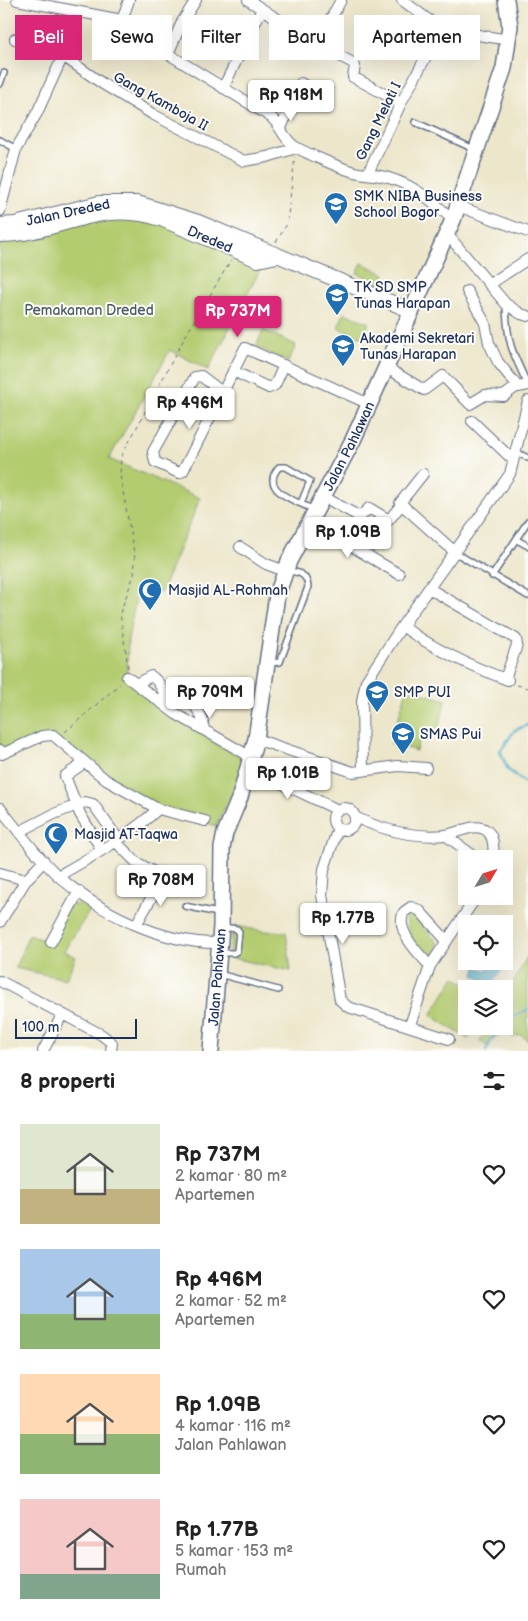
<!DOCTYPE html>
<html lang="id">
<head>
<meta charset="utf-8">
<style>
	:root { --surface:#fff; --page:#f6f6f6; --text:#222; --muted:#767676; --accent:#db2777 }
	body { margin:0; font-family:"Balsamiq Sans",sans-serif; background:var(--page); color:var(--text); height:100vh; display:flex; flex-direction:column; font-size:19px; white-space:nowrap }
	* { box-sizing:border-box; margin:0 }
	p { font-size:16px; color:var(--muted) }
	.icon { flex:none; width:28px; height:28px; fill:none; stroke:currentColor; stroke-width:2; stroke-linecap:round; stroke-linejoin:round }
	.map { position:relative; height:1051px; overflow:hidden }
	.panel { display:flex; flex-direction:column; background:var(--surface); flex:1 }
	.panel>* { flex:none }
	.banner { position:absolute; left:15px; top:15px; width:499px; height:45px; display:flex; gap:10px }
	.needle { width:32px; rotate:52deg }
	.tools { position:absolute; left:458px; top:850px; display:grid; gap:10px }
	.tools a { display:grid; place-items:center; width:55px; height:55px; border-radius:0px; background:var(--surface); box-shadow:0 5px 20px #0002; font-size:25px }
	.scale { position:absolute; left:15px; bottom:12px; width:122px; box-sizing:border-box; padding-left:5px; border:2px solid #1b2f5e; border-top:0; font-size:14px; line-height:18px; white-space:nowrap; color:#1b2f5e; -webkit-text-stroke:4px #fdfcf7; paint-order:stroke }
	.price { position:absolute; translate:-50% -42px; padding:0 11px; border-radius:5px; background:#fff; color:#222; font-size:16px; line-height:32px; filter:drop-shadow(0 1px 2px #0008) }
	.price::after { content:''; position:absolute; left:50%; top:30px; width:15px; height:11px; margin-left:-8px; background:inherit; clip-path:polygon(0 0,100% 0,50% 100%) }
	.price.selected { background:var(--accent); color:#fff }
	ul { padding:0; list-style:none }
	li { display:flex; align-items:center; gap:15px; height:125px; padding:0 20px }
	li span { display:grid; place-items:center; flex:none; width:140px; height:100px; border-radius:0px; color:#555 }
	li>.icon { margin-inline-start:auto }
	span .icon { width:60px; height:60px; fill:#fffc; stroke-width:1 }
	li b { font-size:21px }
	h2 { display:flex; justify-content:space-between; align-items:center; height:60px; padding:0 20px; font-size:21px }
	.chip { padding:0 18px; border-radius:0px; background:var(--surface); box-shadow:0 5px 20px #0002; font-size:18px; line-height:45px }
	.chip.selected { background:var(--accent); color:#fff }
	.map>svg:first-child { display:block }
	.green { fill:#b4cc70; stroke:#687e67 }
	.water { fill:#4aaac9; stroke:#326c94 }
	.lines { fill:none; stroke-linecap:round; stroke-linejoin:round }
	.stream { stroke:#4aaac9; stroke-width:2.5 }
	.lane-casing { stroke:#646f84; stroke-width:8 }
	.street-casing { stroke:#646f84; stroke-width:12 }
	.secondary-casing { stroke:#646f84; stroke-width:16 }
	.primary-casing { stroke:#646f84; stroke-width:18 }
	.path { stroke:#646f84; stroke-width:1; stroke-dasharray:4 4; stroke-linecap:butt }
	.lane { stroke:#fff; stroke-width:5 }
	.street { stroke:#fff; stroke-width:10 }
	.secondary { stroke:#fff; stroke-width:14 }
	.primary { stroke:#fff; stroke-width:15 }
	.labels { text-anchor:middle; stroke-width:4; stroke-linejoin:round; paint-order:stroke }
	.street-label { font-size:14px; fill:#1b2f5e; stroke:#fdfcf7 }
	.poi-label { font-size:14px; fill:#1b2f5e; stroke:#fdfcf7; text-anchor:start }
	.park-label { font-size:14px; fill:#495e63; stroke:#fdfcf7 }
</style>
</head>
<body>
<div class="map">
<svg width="528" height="1051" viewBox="0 0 528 1051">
	<rect width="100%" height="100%" fill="#fdfcf7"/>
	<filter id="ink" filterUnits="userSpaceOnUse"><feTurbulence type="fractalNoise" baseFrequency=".02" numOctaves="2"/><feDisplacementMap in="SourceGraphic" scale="10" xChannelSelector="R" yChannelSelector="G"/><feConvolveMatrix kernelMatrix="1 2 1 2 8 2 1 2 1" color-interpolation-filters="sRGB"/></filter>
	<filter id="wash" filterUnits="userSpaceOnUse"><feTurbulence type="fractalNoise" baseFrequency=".0096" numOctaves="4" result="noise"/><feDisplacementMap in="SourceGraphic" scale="20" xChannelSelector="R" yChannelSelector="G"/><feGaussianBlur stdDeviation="1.12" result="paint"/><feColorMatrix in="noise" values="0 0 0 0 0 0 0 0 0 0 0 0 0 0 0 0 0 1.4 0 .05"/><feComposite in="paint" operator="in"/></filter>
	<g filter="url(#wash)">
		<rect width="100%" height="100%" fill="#ece6ca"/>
		<!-- green -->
		<path class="green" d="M100,215L151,217L262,266L208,370L170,350L109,459L200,498L162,591L136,598L128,639L127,673L247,760L216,826L141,801L53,735L0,753V240Z
			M362,263L385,274L381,284L357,273Z
			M344,313L369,323L363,338L338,328Z
			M263,330L296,345L288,362L256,347Z
			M407,689L446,700L436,737L421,733L416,751L391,743Z
			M80,898L92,907L64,951L76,957L66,979L15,968L29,934L47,942L66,899L76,906Z
			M411,913L437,942V951L429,958C416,948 406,932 406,914Z
			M236,926L263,931L286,932L291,971L228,957L232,935L235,932Z
			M528,955V1041L521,1035L513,1037L504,1031L505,1028L486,1046L480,1041L489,1026H504V1000Z
			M455,977L473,989H466V1026H475L468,1039L431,1015Z"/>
		<!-- water -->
		<path class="water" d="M504,958L508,960L491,986L474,975L476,967L486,970L492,961H504Z"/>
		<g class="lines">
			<!-- stream -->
			<path class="stream" d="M528,725L515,730L500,751L508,770L528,785
				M504,1022L528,1009
				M486,1051L498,1026"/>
		</g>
	</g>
	<g filter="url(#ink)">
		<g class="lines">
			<!-- lane casing -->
			<g class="lane-casing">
				<path id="lane" d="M0,84L4,73
					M415,122L476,150
					M0,140L16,149
					M506,305C507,343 512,352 528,385
					M516,452L528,458
					M301,503L310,481L286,467H279C258,491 298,502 315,510
					M517,540L528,546
					M456,553L528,596
					M492,576L528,521
					M269,663L280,662L308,587C307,574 299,572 288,571
					M185,906L218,913
					M221,953H234L237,951L239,932L237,929L222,927
					M219,974L278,990"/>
			</g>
			<!-- street casing -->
			<g class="street-casing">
				<path id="street" d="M17,0L122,20L152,44L271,117C281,126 283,138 294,146C303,152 341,168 351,171C363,175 377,174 389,178C415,186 433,201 453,220
					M248,0L317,44L353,63L355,66L353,77L401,103
					M402,0L441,29L509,40
					M122,20L129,0
					M15,39L63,56L103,84L154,115L244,161L267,157L296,148
					M317,44L341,0
					M168,54L182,22L196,0
					M223,88L262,9
					M281,128L301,83L326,100
					M368,173L401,103L441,29
					M458,206L528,232
					M0,211L16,149L37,113L63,56
					M447,234L506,304L521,314L528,316
					M490,284L528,259
					M467,291L485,323L489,343L498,362L518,387L528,385
					M387,368L424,390L443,376L470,404L485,395L504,396L517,386
					M233,371L269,388L275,385L284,365
					M222,392L201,376L195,377L153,452L155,462L179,473L183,471L245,348L369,404
					M472,421L513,460
					M423,474L400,503L456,553
					M324,497L360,517L369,508L389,520L401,505
					M310,522L399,574
					M240,547L266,564L285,571
					M430,589L516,639L517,645L505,679
					M402,626C435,650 470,666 508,680
					M127,677L176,714L251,757
					M136,684L151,676C162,683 165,696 169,708
					M192,702C198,711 205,718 203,729
					M256,739L353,772L398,766L426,768
					M0,750L2,754L42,736L53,735L106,780L158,809L205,821
					M84,763L65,776L80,814L102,850
					M247,767L338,810
					M363,771L362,701L366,681L402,626L510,474L528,401
					M0,808C17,829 34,853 54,872C96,911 161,944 219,943
					M333 819a11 11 0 1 1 22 0a11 11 0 1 1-22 0Z
					M355,817C381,830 415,838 445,835C457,834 474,822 486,830C495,836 493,850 494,859
					M338,828L324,869L322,895L340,1000L348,1007L449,1039
					M19,832L54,814L85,802L93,804L118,839
					M445,835L478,859
					M115,841L136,862L163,877L136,925
					M0,873L26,880
					M58,876C93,856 129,836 158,809
					M0,922L26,880L44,861
					M51,942L79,891
					M430,966C419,954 394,930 404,912L411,907L419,910L447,941
					M0,981L102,1035L112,1043L111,1051
					M410,1025L430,966L477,896
					M43,1051L62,1015"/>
			</g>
			<!-- secondary casing -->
			<g class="secondary-casing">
				<path id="secondary" d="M0,225L15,224L99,203H137L198,222L412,311
					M0,235C60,234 99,198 161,219L258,260L277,256"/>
			</g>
			<!-- primary casing -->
			<g class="primary-casing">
				<g id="primary">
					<path id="s1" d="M211,1051L221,927L222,848L225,833L240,797L256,739L277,595L289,561L353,440L453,220L504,68L510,26L506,0"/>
				</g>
			</g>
			<!-- path -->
			<path class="path" d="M276,242L287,224L295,157
				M128,668L120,613L134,575L135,558L120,475L121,457L186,335L231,260
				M517,685L528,688
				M65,732L120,684"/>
			<!-- lane -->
			<use href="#lane" class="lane"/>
			<!-- street -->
			<use href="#street" class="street"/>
			<!-- secondary -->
			<use href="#secondary" class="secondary"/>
			<!-- primary -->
			<use href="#primary" class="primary"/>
		</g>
	</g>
	<!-- icons -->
	<defs>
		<g id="school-pin" transform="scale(1.25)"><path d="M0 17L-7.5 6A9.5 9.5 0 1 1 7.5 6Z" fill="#1f6fb2" stroke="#fdfcf7"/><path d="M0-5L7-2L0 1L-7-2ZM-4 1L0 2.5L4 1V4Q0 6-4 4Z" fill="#fff"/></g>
		<g id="mosque-pin" transform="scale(1.25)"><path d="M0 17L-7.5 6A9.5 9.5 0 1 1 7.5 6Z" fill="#1f6fb2" stroke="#fdfcf7"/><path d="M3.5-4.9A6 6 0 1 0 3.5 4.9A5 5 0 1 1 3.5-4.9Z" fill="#fff"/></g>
	</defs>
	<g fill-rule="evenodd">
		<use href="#school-pin" x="336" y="204"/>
		<use href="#school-pin" x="337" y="295"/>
		<use href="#school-pin" x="343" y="346"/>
		<use href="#mosque-pin" x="150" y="590"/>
		<use href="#school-pin" x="377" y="692"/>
		<use href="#school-pin" x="403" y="734"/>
		<use href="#mosque-pin" x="56" y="834"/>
	</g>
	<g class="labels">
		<!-- street labels -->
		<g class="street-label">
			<text transform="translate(161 101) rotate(29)" y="5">Gang Kamboja II</text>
			<text transform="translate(378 121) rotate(-64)" y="5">Gang Melati I</text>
			<text transform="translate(68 212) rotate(-12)" y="5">Jalan Dreded</text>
			<text transform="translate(210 239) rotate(23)" y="5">Dreded</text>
			<text dy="5" stroke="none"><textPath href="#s1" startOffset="629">Jalan Pahlawan</textPath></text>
			<text dy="5" stroke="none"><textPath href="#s1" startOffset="74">Jalan Pahlawan</textPath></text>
		</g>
		<!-- poi labels -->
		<g class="poi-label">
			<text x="354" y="201">SMK NIBA Business<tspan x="354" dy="16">School Bogor</tspan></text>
			<text x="354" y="292">TK SD SMP<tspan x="354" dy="16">Tunas Harapan</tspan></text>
			<text x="360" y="343">Akademi Sekretari<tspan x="360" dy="16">Tunas Harapan</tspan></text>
			<text x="168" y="595">Masjid AL-Rohmah</text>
			<text x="394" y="697">SMP PUI</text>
			<text x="420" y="739">SMAS Pui</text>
			<text x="74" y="839">Masjid AT-Taqwa</text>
		</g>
		<!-- park labels -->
		<g class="park-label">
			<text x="89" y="315">Pemakaman Dreded</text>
		</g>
	</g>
</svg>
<div class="tools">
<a><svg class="needle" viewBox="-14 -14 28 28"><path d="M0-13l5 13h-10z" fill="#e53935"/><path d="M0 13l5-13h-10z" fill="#767676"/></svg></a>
<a><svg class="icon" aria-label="locate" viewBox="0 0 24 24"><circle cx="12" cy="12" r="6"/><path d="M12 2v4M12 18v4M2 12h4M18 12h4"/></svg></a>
<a><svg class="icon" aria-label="layers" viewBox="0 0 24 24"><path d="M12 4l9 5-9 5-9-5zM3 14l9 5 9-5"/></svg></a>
</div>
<div class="scale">100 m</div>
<b class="price" style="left:291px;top:122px">Rp 918M</b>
<b class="price selected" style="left:238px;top:338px">Rp 737M</b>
<b class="price" style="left:190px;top:430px">Rp 496M</b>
<b class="price" style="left:348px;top:559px">Rp 1.09B</b>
<b class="price" style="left:210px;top:719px">Rp 709M</b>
<b class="price" style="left:288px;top:800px">Rp 1.01B</b>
<b class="price" style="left:161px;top:907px">Rp 708M</b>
<b class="price" style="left:343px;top:945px">Rp 1.77B</b>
<div class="banner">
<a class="chip selected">Beli</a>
<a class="chip">Sewa</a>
<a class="chip">Filter</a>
<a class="chip">Baru</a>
<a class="chip">Apartemen</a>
</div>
</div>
<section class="panel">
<h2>8 properti<svg class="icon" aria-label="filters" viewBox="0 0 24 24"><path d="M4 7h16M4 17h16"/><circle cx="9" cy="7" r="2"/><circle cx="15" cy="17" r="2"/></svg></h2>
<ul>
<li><span style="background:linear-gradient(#dfe7d0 65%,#c2b280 0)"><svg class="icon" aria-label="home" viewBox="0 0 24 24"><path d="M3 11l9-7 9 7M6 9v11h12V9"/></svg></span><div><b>Rp 737M</b><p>2 kamar · 80 m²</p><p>Apartemen</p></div><svg class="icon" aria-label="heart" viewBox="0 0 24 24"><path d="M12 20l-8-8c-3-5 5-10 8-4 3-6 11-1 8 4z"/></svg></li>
<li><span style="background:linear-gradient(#a9c7e8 65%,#8fb573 0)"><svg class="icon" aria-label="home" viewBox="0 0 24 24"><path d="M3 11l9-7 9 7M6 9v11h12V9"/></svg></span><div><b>Rp 496M</b><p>2 kamar · 52 m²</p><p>Apartemen</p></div><svg class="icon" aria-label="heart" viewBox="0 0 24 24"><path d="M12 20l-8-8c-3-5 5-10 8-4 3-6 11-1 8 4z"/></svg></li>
<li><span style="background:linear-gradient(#ffd9b3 60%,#8fb573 0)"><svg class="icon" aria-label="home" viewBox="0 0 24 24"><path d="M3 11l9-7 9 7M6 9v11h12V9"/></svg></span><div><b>Rp 1.09B</b><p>4 kamar · 116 m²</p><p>Jalan Pahlawan</p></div><svg class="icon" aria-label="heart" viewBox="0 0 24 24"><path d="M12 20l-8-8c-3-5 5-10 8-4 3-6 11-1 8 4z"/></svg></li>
<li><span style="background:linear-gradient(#f6c9c9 75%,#7fa58c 0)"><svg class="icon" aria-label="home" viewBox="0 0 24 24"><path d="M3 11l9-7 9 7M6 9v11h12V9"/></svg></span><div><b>Rp 1.77B</b><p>5 kamar · 153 m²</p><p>Rumah</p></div><svg class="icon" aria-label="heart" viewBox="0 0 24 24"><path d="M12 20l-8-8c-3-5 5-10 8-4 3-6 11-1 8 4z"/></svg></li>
</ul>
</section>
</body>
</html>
